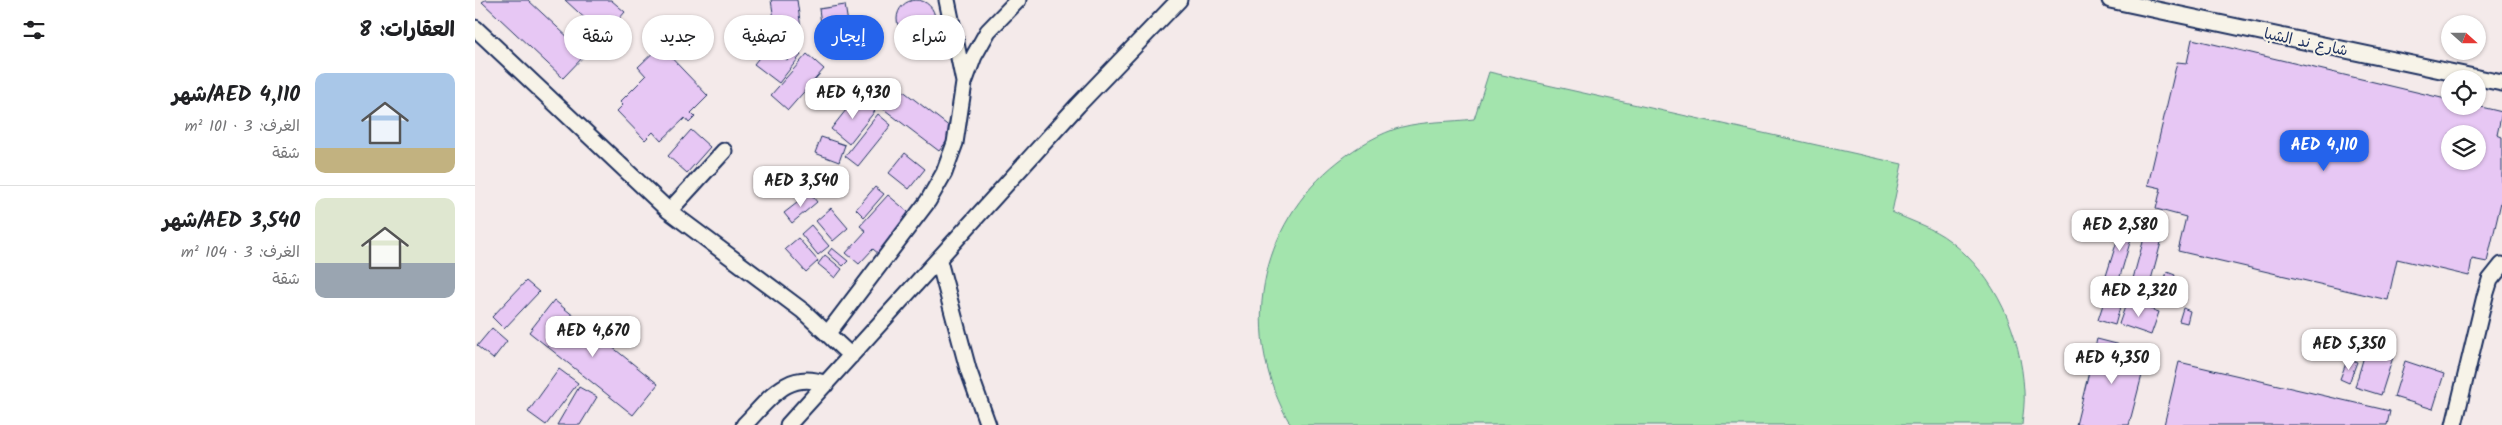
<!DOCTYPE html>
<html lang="ar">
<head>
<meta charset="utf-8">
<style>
	:root { --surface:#fff; --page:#f6f6f6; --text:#202124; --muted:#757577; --line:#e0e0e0; --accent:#2563eb }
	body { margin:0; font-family:Kalam,"Playpen Sans Arabic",sans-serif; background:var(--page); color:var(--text); direction:rtl; height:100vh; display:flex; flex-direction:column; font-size:19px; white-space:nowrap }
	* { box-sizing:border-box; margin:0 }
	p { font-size:16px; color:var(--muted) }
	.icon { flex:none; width:28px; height:28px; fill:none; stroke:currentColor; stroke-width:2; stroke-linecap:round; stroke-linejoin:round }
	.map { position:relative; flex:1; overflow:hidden; direction:ltr }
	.details { display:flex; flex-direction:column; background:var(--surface); width:475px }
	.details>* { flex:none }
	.guide { position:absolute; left:15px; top:15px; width:475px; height:45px; direction:rtl; display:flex; gap:10px }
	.needle { width:32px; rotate:111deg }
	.controls { position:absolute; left:1966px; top:15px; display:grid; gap:10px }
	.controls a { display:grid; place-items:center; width:45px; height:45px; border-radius:50%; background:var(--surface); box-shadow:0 1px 4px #0004; font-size:25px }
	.price { position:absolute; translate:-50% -42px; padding:0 11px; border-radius:10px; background:#fff; color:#222; font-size:16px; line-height:32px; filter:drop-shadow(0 1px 2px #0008) }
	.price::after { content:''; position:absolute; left:50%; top:30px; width:15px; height:11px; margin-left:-8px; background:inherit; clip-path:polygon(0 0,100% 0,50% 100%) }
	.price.selected { background:var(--accent); color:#fff }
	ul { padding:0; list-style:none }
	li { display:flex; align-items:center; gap:15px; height:125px; padding:0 20px }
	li+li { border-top:1px solid var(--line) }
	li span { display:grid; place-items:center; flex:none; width:140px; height:100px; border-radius:10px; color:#555 }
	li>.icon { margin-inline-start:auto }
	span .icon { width:60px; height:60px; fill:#fffc; stroke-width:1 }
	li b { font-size:21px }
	h2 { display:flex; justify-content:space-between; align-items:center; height:60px; padding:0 20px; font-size:21px }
	.pill { padding:0 18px; border-radius:22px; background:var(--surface); box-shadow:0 1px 4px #0004; font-size:18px; line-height:45px }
	.pill.selected { background:var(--accent); color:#fff }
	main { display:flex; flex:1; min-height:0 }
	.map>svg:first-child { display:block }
	.green { fill:#a3e4ad; stroke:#5f8a86 }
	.building { fill:#e7c7f4; stroke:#1b2f5e; fill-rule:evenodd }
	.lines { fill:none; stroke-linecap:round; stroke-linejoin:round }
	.service-casing { stroke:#1b2f5e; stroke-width:19 }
	.service { stroke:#f7f3e8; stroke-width:15 }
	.labels { text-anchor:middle; stroke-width:4; stroke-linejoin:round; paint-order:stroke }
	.street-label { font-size:15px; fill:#1b2f5e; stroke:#f7f3e8 }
</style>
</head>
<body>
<main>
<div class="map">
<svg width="2027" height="425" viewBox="0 0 2027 425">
	<rect width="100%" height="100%" fill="#f4eaea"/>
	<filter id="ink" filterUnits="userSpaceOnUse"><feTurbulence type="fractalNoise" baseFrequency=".02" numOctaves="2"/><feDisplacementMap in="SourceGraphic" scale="10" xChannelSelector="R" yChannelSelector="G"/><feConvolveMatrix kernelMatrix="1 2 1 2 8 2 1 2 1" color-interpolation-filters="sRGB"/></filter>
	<g filter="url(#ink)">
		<!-- green -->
		<path class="green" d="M1014,72L1427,164L1417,212C1435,221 1459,228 1475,241C1521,276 1546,334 1549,391C1550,402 1548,414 1547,425H816C763,336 782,225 864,161C883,146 905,133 927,127C950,121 976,122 999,119Z"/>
		<!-- building -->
		<path class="building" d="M422 19a19 19 0 1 1 38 0a19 19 0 1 1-38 0Z
			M10,0H53L111,54L88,78L7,2Z
			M90,0H136L150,12L129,36Z
			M296,0H322L326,28L301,32Z
			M370,5L376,41L349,45L344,9Z
			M1717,39L1975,100V106H2002L2027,112L2022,135L2027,137V198L2012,262L1997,259L1994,276L1922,259L1913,300L1703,251L1711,217L1681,209L1686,188L1673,185L1702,62L1712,63ZM1975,134H2002V161H1975Z
			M294,45L312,60L320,50L326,55L304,83L279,64Z
			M185,46L233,96L216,113L220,117L214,123L210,118L186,141L178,132L170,140L142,111L148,105L145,102L171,76L163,67Z
			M332,54L349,69L313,110L296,95Z
			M418,83L480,131L464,151L402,104Z
			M382,96L400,111L374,144L356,129Z
			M403,114L416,125L383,166L370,156Z
			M216,130L235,147L212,173L193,156Z
			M346,137L370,145L364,162L340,153Z
			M430,153L450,169L434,189L414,173Z
			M400,187L409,194L389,217L381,209Z
			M335,193L342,202L317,223L309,213Z
			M413,195L439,217L405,255L398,249L384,264L371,253L391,231L385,226Z
			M356,208L373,228L358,241L341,221Z
			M1674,220L1691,224L1670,302L1653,297Z
			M1648,222L1655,224L1653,230L1658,232L1644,280L1631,276Z
			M336,225L354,246L343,255L326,234Z
			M323,238L343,261L331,272L310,249Z
			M357,248L373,261L368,266L353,253Z
			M350,255L367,269L360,278L343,264Z
			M1692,272L1700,275L1693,296L1685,293Z
			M51,281L64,292L29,329L17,317Z
			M1631,295L1647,300L1640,325L1623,320Z
			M79,300L183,384L158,415L54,332Z
			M1652,301L1684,312L1676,335L1644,324Z
			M1708,308L1715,311L1712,323L1704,321Z
			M17,328L32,341L18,359L2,346Z
			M1622,339L1673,352L1654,425H1601Z
			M1892,346L1919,354L1906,395L1880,387Z
			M1873,358L1882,362L1874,383L1865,379Z
			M1930,361L1969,374L1958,409L1919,397Z
			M1704,362L1915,411L1912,425H1689Z
			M84,369L103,383L71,425L53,412Z
			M104,387L122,397L105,425H82Z"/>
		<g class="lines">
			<!-- service casing -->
			<g class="service-casing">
				<path id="service" d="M472,0L489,82
					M1635,0L2027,83
					M0,28L194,211L328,311L376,356
					M194,211L249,151
					M464,261L493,369L513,425
					M353,333L453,201L469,173L480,143L489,83L499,56L513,31L543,0
					M269,425C294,400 312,369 351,384
					M313,425L603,105L704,0
					M1979,425L2010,296L2015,280L2027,265"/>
			</g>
			<!-- service -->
			<use href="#service" class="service"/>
		</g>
	</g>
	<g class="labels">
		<!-- street labels -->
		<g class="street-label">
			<text transform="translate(1831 42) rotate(12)" y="5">شارع ند الشبا</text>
		</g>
	</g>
</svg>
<div class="controls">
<a><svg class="needle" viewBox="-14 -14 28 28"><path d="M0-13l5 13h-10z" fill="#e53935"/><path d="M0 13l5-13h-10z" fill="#757577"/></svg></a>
<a><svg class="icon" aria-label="locate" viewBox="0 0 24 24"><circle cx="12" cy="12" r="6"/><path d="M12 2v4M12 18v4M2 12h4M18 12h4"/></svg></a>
<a><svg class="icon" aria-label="layers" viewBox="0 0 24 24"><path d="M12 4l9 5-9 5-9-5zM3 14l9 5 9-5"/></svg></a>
</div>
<b class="price" style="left:378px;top:120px">AED 4,930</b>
<b class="price selected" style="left:1849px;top:172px">AED 4,110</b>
<b class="price" style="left:326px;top:208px">AED 3,540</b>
<b class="price" style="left:1645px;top:252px">AED 2,580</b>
<b class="price" style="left:1664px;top:318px">AED 2,320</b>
<b class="price" style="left:118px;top:358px">AED 4,670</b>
<b class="price" style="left:1874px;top:371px">AED 5,350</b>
<b class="price" style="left:1637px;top:385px">AED 4,350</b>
<div class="guide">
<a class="pill">شراء</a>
<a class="pill selected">إيجار</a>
<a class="pill">تصفية</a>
<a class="pill">جديد</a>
<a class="pill">شقة</a>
</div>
</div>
<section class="details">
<h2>العقارات: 8<svg class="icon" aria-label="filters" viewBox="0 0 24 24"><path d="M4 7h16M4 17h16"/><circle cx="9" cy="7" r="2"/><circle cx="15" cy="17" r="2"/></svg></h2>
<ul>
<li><span style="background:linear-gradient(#a9c7e8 75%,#c2b280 0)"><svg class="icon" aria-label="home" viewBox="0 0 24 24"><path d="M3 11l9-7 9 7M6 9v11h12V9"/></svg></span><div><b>AED 4,110/شهر</b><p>الغرف: 3 · 101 m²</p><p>شقة</p></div></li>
<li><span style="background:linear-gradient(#dfe7d0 65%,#9aa5b1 0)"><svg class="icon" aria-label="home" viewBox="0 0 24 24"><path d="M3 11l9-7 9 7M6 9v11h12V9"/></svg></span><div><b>AED 3,540/شهر</b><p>الغرف: 3 · 104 m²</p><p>شقة</p></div></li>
</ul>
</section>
</main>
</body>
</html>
